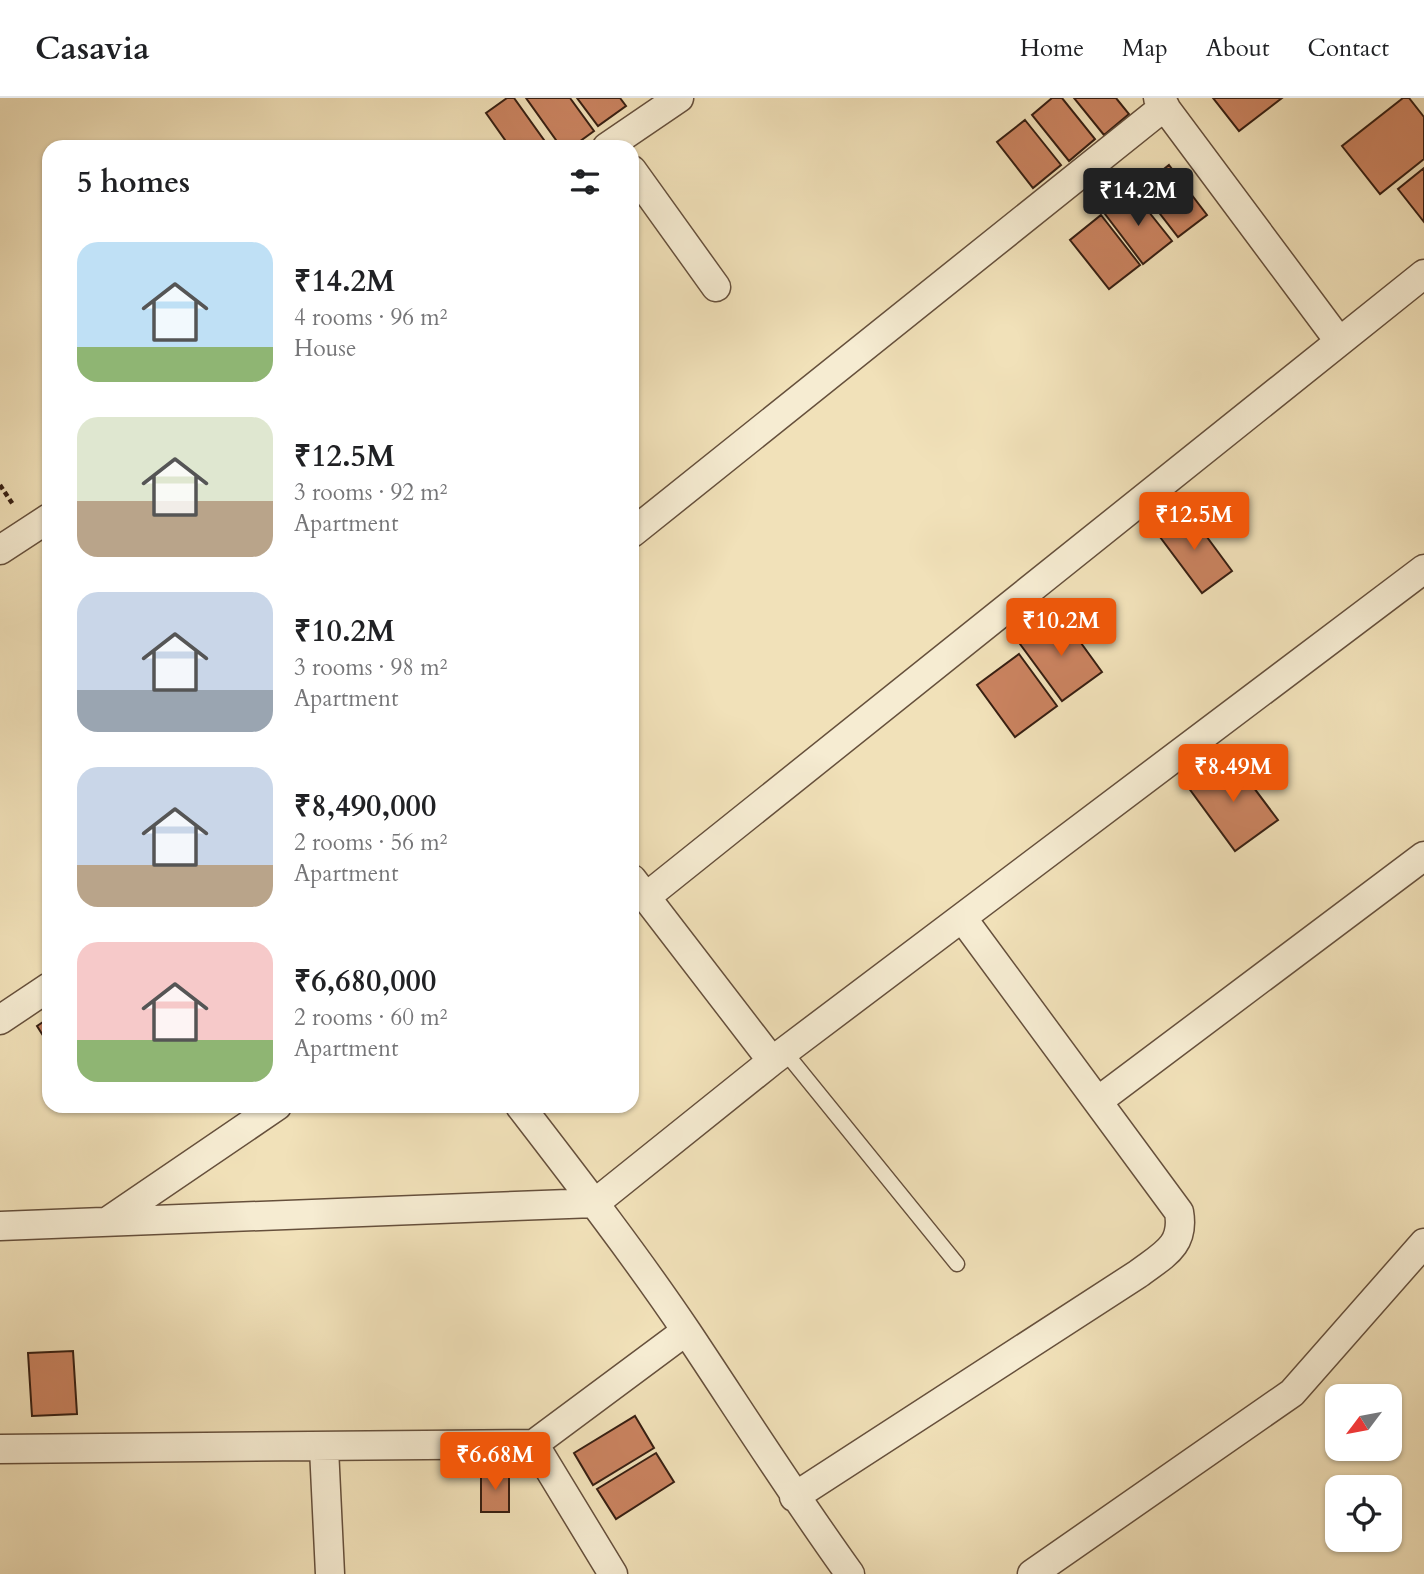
<!DOCTYPE html>
<html lang="en">
<head>
<meta charset="utf-8">
<style>
	:root { --surface:#fff; --page:#f2f2f2; --text:#202124; --muted:#757577; --line:#e0e0e0; --accent:#ea580c }
	body { margin:0; font-family:Cardo,serif; background:var(--page); color:var(--text); height:100vh; display:flex; flex-direction:column; font-size:26px; white-space:nowrap }
	* { box-sizing:border-box; margin:0 }
	p { font-size:23px; color:var(--muted) }
	.icon { flex:none; width:38px; height:38px; fill:none; stroke:currentColor; stroke-width:2; stroke-linecap:round; stroke-linejoin:round }
	.map { position:relative; flex:1; overflow:hidden }
	.panel { position:absolute; left:42px; top:42px; width:597px; height:973px; display:flex; flex-direction:column; background:var(--surface); border-radius:21px; box-shadow:0 2px 5px #0004 }
	.panel>* { flex:none }
	.needle { width:46px; rotate:238deg }
	.fabs { position:absolute; left:1325px; top:1286px; display:grid; gap:14px }
	.fabs a { display:grid; place-items:center; width:77px; height:77px; border-radius:14px; background:var(--surface); box-shadow:0 2px 5px #0004; font-size:35px }
	.price { position:absolute; translate:-50% -60px; padding:0 16px; border-radius:7px; background:var(--accent); color:#fff; font-size:23px; line-height:46px; filter:drop-shadow(0 2px 4px #0008) }
	.price::after { content:''; position:absolute; left:50%; top:42px; width:21px; height:16px; margin-left:-10px; background:inherit; clip-path:polygon(0 0,100% 0,50% 100%) }
	.price.active { background:#222; color:#fff }
	ul { padding:0; list-style:none }
	li { display:flex; align-items:center; gap:21px; height:175px; padding:0 35px }
	li span { display:grid; place-items:center; flex:none; width:196px; height:140px; border-radius:21px; color:#555 }
	li>.icon { margin-inline-start:auto }
	span .icon { width:84px; height:84px; fill:#fffc; stroke-width:1 }
	li b { font-size:30px }
	h2 { display:flex; justify-content:space-between; align-items:center; height:84px; padding:0 35px; font-size:30px }
	header { display:flex; align-items:center; gap:42px; box-sizing:border-box; height:98px; padding:0 35px; background:var(--surface); border-bottom:2px solid var(--line) }
	header strong { font-size:33px }
	nav { display:flex; gap:38px; margin-inline-start:auto; font-size:24px }
	.map>svg:first-child { display:block }
	.building { fill:#ca8360; stroke:#371f12; stroke-width:2 }
	.lines { fill:none; stroke-linecap:round; stroke-linejoin:round }
	.lane-casing { stroke:#66503c; stroke-width:17 }
	.street-casing { stroke:#66503c; stroke-width:31 }
	.path { stroke:#371f12; stroke-width:4.5; stroke-dasharray:5 3.5; stroke-linecap:butt }
	.lane { stroke:#f6ecd2; stroke-width:14 }
	.street { stroke:#f6ecd2; stroke-width:28 }
</style>
</head>
<body>
<header>
<strong>Casavia</strong>
<nav><a>Home</a><a>Map</a><a>About</a><a>Contact</a></nav>
</header>
<div class="map">
<svg width="1424" height="1476" viewBox="0 0 1424 1476">
	<rect width="100%" height="100%" fill="#f1e1b9"/>
	<filter id="stains"><feTurbulence type="fractalNoise" baseFrequency=".00286" numOctaves="4"/><feColorMatrix values="0 0 0 0 .2 0 0 0 0 .09 0 0 0 0 .02 0 0 0 .5 -.17"/></filter>
	<radialGradient id="worn" r=".72"><stop offset=".6" stop-color="#630" stop-opacity="0"/><stop offset="1" stop-color="#630" stop-opacity=".3"/></radialGradient>
	<!-- building -->
	<path class="building" d="M507,0H514L549,49H510L486,15Z
		M526,0H570L594,33L572,49H561Z
		M577,0H620L626,8L598,28Z
		M1052,0H1062L1095,41L1069,63L1032,17Z
		M1074,0H1116L1129,16L1104,37Z
		M1213,0H1282L1239,33Z
		M1403,0H1409L1424,19V61L1380,96L1342,48Z
		M1025,22L1061,67L1033,90L997,44Z
		M1169,67L1207,117L1178,139L1140,90Z
		M1424,70V124L1398,91Z
		M1133,94L1172,143L1143,166L1105,116Z
		M1101,117L1140,167L1109,191L1070,142Z
		M1187,412L1232,473L1202,495L1157,435Z
		M1060,516L1102,574L1062,603L1020,546Z
		M1019,556L1057,608L1015,639L977,587Z
		M1230,658L1278,722L1235,753L1188,689Z
		M49,920V947L37,928Z
		M73,1253L77,1316L32,1318L28,1255Z
		M635,1318L654,1350L593,1387L574,1355Z
		M656,1355L674,1384L616,1421L597,1391Z
		M481,1375H509V1414H481Z"/>
	<g class="lines">
		<!-- lane casing -->
		<g class="lane-casing">
			<path id="lane" d="M785,954L957,1166"/>
		</g>
		<!-- street casing -->
		<g class="street-casing">
			<path id="street" d="M1158,0L1339,243
				M607,49L679,0
				M632,72L716,189
				M632,435L1165,8
				M0,452L49,420
				M632,781L772,963
				M646,799L1424,176
				M0,922L49,889
				M1098,1003L1424,758
				M520,1008C577,1082 635,1157 687,1234C741,1315 793,1397 850,1476
				M108,1123L277,1008
				M0,1128L595,1105L772,963L1424,471
				M534,1346L613,1476
				M324,1350L330,1476
				M0,1351L534,1346L686,1233
				M794,1399L1138,1176C1163,1157 1185,1148 1179,1114L963,821
				M1032,1476L1292,1295L1424,1145"/>
		</g>
		<!-- path -->
		<path class="path" d="M0,387L14,408"/>
		<!-- lane -->
		<use href="#lane" class="lane"/>
		<!-- street -->
		<use href="#street" class="street"/>
	</g>
	<rect width="100%" height="100%" filter="url(#stains)"/>
	<rect width="100%" height="100%" fill="url(#worn)"/>
</svg>
<div class="fabs">
<a><svg class="needle" viewBox="-14 -14 28 28"><path d="M0-13l5 13h-10z" fill="#e53935"/><path d="M0 13l5-13h-10z" fill="#757577"/></svg></a>
<a><svg class="icon" aria-label="locate" viewBox="0 0 24 24"><circle cx="12" cy="12" r="6"/><path d="M12 2v4M12 18v4M2 12h4M18 12h4"/></svg></a>
</div>
<b class="price active" style="left:1138px;top:130px">₹14.2M</b>
<b class="price" style="left:1194px;top:454px">₹12.5M</b>
<b class="price" style="left:1061px;top:560px">₹10.2M</b>
<b class="price" style="left:1233px;top:706px">₹8.49M</b>
<b class="price" style="left:495px;top:1394px">₹6.68M</b>
<section class="panel">
<h2>5 homes<svg class="icon" aria-label="filters" viewBox="0 0 24 24"><path d="M4 7h16M4 17h16"/><circle cx="9" cy="7" r="2"/><circle cx="15" cy="17" r="2"/></svg></h2>
<ul>
<li><span style="background:linear-gradient(#bfe0f5 75%,#8fb573 0)"><svg class="icon" aria-label="home" viewBox="0 0 24 24"><path d="M3 11l9-7 9 7M6 9v11h12V9"/></svg></span><div><b>₹14.2M</b><p>4 rooms · 96 m²</p><p>House</p></div></li>
<li><span style="background:linear-gradient(#dfe7d0 60%,#b9a48a 0)"><svg class="icon" aria-label="home" viewBox="0 0 24 24"><path d="M3 11l9-7 9 7M6 9v11h12V9"/></svg></span><div><b>₹12.5M</b><p>3 rooms · 92 m²</p><p>Apartment</p></div></li>
<li><span style="background:linear-gradient(#c9d6e8 70%,#9aa5b1 0)"><svg class="icon" aria-label="home" viewBox="0 0 24 24"><path d="M3 11l9-7 9 7M6 9v11h12V9"/></svg></span><div><b>₹10.2M</b><p>3 rooms · 98 m²</p><p>Apartment</p></div></li>
<li><span style="background:linear-gradient(#c9d6e8 70%,#b9a48a 0)"><svg class="icon" aria-label="home" viewBox="0 0 24 24"><path d="M3 11l9-7 9 7M6 9v11h12V9"/></svg></span><div><b>₹8,490,000</b><p>2 rooms · 56 m²</p><p>Apartment</p></div></li>
<li><span style="background:linear-gradient(#f6c9c9 70%,#8fb573 0)"><svg class="icon" aria-label="home" viewBox="0 0 24 24"><path d="M3 11l9-7 9 7M6 9v11h12V9"/></svg></span><div><b>₹6,680,000</b><p>2 rooms · 60 m²</p><p>Apartment</p></div></li>
</ul>
</section>
</div>
</body>
</html>
